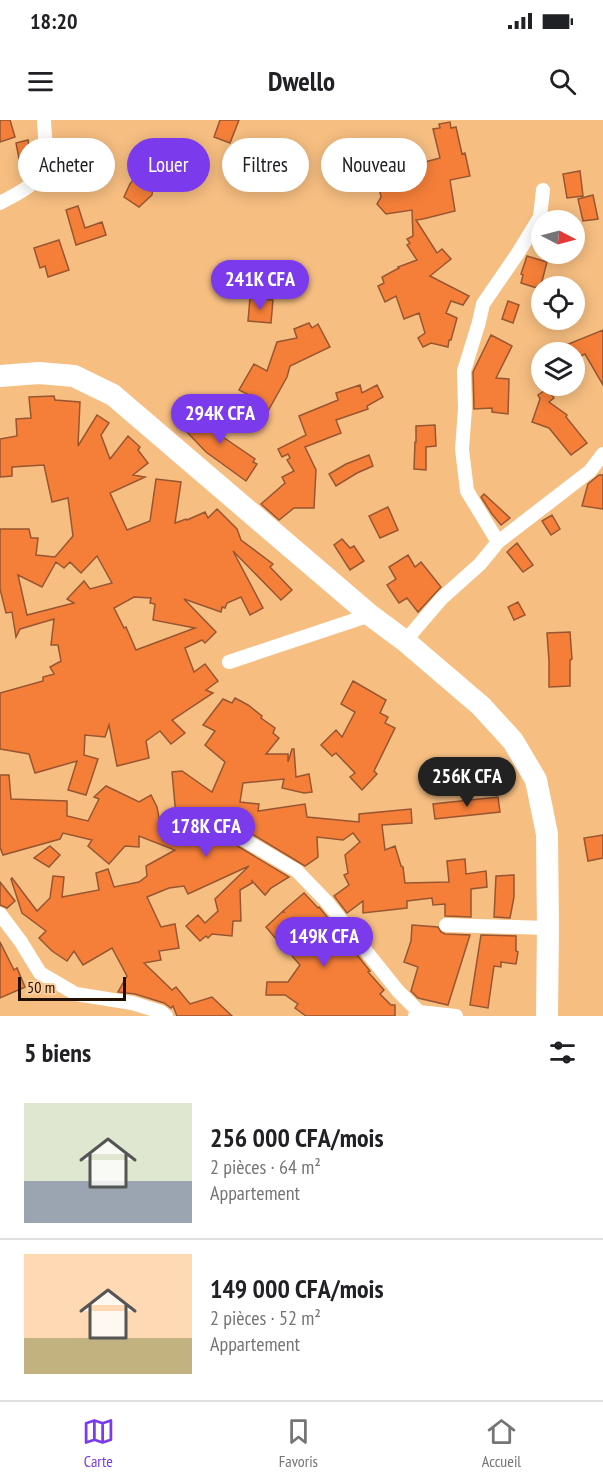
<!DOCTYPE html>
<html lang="fr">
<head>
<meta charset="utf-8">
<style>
	:root { --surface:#fff; --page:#f2f2f2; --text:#202124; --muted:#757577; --line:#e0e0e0; --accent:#7c3aed }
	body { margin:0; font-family:"PT Sans Narrow",sans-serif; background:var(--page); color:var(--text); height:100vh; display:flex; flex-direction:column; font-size:22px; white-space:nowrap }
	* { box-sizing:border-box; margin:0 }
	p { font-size:20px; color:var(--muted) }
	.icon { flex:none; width:33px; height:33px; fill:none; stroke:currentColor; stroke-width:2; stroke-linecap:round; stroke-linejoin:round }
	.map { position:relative; height:896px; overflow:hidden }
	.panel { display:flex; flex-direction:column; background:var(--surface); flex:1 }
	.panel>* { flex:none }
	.guide { position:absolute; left:18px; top:18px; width:567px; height:54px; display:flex; gap:12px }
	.needle { width:39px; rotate:96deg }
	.buttons { position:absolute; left:531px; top:90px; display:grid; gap:12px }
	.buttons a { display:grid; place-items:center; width:54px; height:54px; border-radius:50%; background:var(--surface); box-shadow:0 3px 15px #0003; font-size:30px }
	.scale { position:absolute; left:18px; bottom:15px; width:108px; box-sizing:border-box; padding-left:6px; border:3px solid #230f00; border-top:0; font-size:16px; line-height:21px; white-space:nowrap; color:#230f00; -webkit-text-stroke:4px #fbce9e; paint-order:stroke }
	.price { position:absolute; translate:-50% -51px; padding:0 14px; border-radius:21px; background:var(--accent); color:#fff; font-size:20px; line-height:39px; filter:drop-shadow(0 2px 3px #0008) }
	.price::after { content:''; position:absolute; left:50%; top:36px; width:18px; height:14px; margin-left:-9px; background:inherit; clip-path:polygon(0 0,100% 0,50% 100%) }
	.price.on { background:#222; color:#fff }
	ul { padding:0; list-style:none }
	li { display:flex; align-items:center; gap:18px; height:150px; padding:0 24px }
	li+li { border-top:2px solid var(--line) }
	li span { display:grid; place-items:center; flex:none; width:168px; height:120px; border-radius:0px; color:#555 }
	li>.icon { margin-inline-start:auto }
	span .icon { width:72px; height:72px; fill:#fffc; stroke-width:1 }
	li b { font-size:26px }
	h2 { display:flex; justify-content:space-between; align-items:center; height:72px; padding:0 24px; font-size:26px }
	.pill { padding:0 21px; border-radius:27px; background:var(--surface); box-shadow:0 3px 15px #0003; font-size:21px; line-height:54px }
	.pill.on { background:var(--accent); color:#fff }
	.status { display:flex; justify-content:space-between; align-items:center; height:42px; padding:0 30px; background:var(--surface); direction:ltr }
	.status svg { height:16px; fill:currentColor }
	header { display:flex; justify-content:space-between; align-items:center; height:78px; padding:0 24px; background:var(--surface); font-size:27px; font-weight:800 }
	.tab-bar { display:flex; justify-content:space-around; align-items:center; height:84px; border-top:2px solid var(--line); background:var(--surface); font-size:16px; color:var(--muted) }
	.tab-bar a { display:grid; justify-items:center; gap:3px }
	.tab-bar .on { color:var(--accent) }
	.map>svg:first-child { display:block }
	.building { fill:#f57f39; stroke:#975631; stroke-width:1.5; fill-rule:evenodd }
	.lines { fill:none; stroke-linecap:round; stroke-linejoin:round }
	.minor { stroke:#fff; stroke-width:14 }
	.primary { stroke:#fff; stroke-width:22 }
</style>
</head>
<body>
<div class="status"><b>18:20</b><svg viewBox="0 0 49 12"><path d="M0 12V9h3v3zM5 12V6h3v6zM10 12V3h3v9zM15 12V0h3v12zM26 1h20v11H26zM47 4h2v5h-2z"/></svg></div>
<header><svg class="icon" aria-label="menu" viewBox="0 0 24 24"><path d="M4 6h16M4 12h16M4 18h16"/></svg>Dwello<svg class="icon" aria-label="search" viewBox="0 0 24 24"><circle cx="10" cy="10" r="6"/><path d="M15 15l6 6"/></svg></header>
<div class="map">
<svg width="603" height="896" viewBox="0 0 603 896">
	<rect width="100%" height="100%" fill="#f6be81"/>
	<!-- building -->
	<path class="building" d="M0,0H10L15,17L0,22Z
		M220,0H239L230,23L214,17Z
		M450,2L451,8L456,7L462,34L465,33L470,56L450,60L455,91L423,99L416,100L437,133L442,129L451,139L430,156L469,176L463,185L451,181L446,193L457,198L451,220H449L448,227L431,223L423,227L418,218L425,213L419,193L404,199L396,176L385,182L378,166L384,163L382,157L399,148L398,147L417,140L407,125L410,123L407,119L413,116L412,90L386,94L377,84L381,77L379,67L402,65L400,44L416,42L417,44L440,38L433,9L440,8L439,4Z
		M28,20L33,47L30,52L22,54L16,23Z
		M580,51L583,76L567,78L563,54Z
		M136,56H144L153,67L152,75L139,87L124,77L130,64Z
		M593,75L598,99L583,101L578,79Z
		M78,86L85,108L102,102L106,115L76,125L66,90Z
		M59,120L69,150L48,157L45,146L40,148L34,128Z
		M527,136L547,142L540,169L521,163L523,155L521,154Z
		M250,178L273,180L271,203L248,201Z
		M508,181L519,185L513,203L502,199Z
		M309,203L312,208L318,204L330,227L290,246L287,257L268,291L252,282L255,278L239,270L254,244L267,251L277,222L297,218L294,209Z
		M603,210V265L585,234L574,239V232H549Z
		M491,215L512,226L496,258L509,259L508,294L492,292V288L474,289L473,252Z
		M360,265L362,273L377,265L383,277L367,286L368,289L336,300L341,313L305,327L316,350L314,388H294L279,400L261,384L285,363L282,357L294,351L287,340L290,338L288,334L282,337L278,329L306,315L299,296L338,280L336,273Z
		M547,269L554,278L549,282L567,295L566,297L587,323L571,335L549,308L532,302L540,279L538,275Z
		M54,276L55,280L80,282L78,326L97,295L109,303L101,315L110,339L128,316L140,327L138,330L148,343L133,355L145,357L110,373L127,410L150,401L156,359L181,362L175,403L186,399L187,400L205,392L208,398L217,389L237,409L241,420L273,444L270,447L292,470L281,480L233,431L263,488L250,495L241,477L227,483L225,488L222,487L221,492L184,479L216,512L205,523L202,520L185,528L194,552L205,544L218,561L206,570L213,573L172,600L185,613L171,624L160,611L146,621L149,638L117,646L109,605L105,617L85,615L84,635L98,639L86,675L68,670L77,641L35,653L29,634L0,629V573L43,561V557L54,554L50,547L61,541L58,525H51L54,499L20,509L16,517L12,492L6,493L0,469V409H29L31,418H38L36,435L55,437L73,416L68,378L52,382L44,345L12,347V356L0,357V319L17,316L16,299L31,298L29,277ZM97,436L112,463L90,469L84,461L67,479L74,483L27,495L18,455L42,467L56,442L64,448L70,442L81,453ZM134,477L151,478L150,483L155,484L153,500L195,508L136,530L126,507L124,508L114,488Z
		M207,288L220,301L218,303L224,311L220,315L255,339L253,342L257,344L246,361L206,332L185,310Z
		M435,305L436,326L425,327H426V350L414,349L415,322H416V306Z
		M369,335L373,346L357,353L336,366L329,354L346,344Z
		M599,355H603V389L582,386L588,364Z
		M484,374L510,398L501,405L492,394L481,377Z
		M388,387L398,410L380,418L369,396Z
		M552,395L560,409L551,415L542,401Z
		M342,419L350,428L354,426L364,441L350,450L334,425Z
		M517,423L533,445L523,452L507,432Z
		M408,435L415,447L421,442L441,467L418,492L407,478L399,483L387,465L396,459L389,447Z
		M518,482L525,495L514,500L508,487Z
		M570,512L572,539L570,540V566L549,567V541L547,513Z
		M353,561L386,580L380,593L388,597L385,603L395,608L374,651L377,654L362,670L350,657L355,653L336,633L332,636L321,625L336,610L342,617L355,592L341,584Z
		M235,578L248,585L262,596L261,598L275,608L273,613L279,618L266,634H288V642L292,629H294L296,657L309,654L312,672L304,673L282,668L284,659L243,663L240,682L259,684L258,691L305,684L307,697L359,702V694L411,689L412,703L382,705L385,730L395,726L401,746L403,747L405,763L449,762L447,741L465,739L466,754L486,751L487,767L471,769V797L445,796V784L433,785L432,778L407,781V788L363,793V781L347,793L334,776L349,765L344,755L348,753L345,735L360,722L353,713L343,720L317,717L318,737L305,746L224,697H215L212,700L210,704L211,709L214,712L289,757L271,768L265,775L252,761V763L240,770L241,801H233L232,816L212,814L208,818L206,816L200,821L186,806L198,795L205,803L218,791L215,779L249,746L188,774L184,766L169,768L147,777L161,807L175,804L179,828L159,831L161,840L144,843L172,870L176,867L190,884L212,877L232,896H177L173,886L171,888L164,883L135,874L118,872L127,856L112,828L83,845L74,831L67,841L52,831L39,818L46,811L22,793L11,759L12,758L37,791L50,778L53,756L64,757L62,777L99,770L96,753L108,749L114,767L139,762L147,756L146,746L175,730L139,716V727L125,726L109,744L88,726L92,720L63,713L60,719L3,735L0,727V655H9L11,679L67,681V696L88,701L99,679L94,677L106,666L139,682L151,675L157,687L163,720L178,718L172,652L182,651L212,672L225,642L205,625L215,611L203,605L223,579L232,583Z
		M498,677L500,692L435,699L433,684Z
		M603,715V738L588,741L584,718Z
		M50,726L60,735L49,747L34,738Z
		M514,755V777L510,798L494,797L496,756Z
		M0,762L15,781L7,788L0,785Z
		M304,773L318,788L319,787L333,804L328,807L331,810L329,812L348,827L349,825L370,851L368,852L384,870L380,874L391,885H395V896H306L295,888L298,884L285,875H266L267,862H288L300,845L293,837L284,823L282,826L266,807L282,792H284L283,791Z
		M412,805L438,807L441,812L445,814L470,815L448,885L418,878L411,871L418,847L404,842L411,821Z
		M481,815L516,816V831L518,832L516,844L501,842V847L494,846L488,888L470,885Z
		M0,822L14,850L17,848L25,867L0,878Z"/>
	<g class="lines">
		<!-- minor -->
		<path class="minor" d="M0,83C9,78 20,73 29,66C51,48 45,25 44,0
			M498,422L467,371L462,329L465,289L464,251L479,202L483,184L518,133L540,97L543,70
			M405,521L442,478L480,444L498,422L590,351L603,334
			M229,542L370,495
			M219,705L297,751L326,781L398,871L419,892
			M0,794L21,822L40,853L76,874L132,883L161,892L166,896
			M446,805L548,808
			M415,896L419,892L456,896"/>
		<!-- primary -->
		<path class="primary" d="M0,256L39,253L74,256L113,275L370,495L405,521L481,586L513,621L536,660L547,714L548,808L547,896"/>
	</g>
</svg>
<div class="buttons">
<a><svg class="needle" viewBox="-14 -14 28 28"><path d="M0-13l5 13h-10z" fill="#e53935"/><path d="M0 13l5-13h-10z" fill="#757577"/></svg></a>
<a><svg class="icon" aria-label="locate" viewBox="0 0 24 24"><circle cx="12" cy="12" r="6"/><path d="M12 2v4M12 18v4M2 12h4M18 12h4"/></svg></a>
<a><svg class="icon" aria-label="layers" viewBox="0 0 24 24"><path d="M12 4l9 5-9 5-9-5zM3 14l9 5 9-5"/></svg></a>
</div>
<div class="scale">50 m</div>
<b class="price" style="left:260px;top:191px">241K CFA</b>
<b class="price" style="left:220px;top:325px">294K CFA</b>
<b class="price on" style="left:467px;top:688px">256K CFA</b>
<b class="price" style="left:206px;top:738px">178K CFA</b>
<b class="price" style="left:324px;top:848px">149K CFA</b>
<div class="guide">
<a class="pill">Acheter</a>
<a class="pill on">Louer</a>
<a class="pill">Filtres</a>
<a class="pill">Nouveau</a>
</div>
</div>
<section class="panel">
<h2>5 biens<svg class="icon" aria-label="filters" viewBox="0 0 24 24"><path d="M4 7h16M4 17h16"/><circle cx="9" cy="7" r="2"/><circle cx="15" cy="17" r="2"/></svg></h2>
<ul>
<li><span style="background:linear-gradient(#dfe7d0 65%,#9aa5b1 0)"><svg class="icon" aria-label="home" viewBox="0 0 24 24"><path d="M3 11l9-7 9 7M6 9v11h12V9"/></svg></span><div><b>256 000 CFA/mois</b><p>2 pièces · 64 m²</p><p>Appartement</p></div></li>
<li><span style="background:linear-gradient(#ffd9b3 70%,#c2b280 0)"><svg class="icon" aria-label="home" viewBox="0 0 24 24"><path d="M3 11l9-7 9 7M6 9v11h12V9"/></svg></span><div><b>149 000 CFA/mois</b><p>2 pièces · 52 m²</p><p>Appartement</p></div></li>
</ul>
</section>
<nav class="tab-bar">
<a class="on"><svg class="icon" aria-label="map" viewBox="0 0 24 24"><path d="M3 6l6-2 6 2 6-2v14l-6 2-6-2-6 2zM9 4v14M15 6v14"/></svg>Carte</a>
<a><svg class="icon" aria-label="saved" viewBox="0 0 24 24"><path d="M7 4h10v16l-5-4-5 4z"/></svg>Favoris</a>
<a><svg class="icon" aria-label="home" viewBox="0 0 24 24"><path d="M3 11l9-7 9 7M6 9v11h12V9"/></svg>Accueil</a>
</nav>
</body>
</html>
